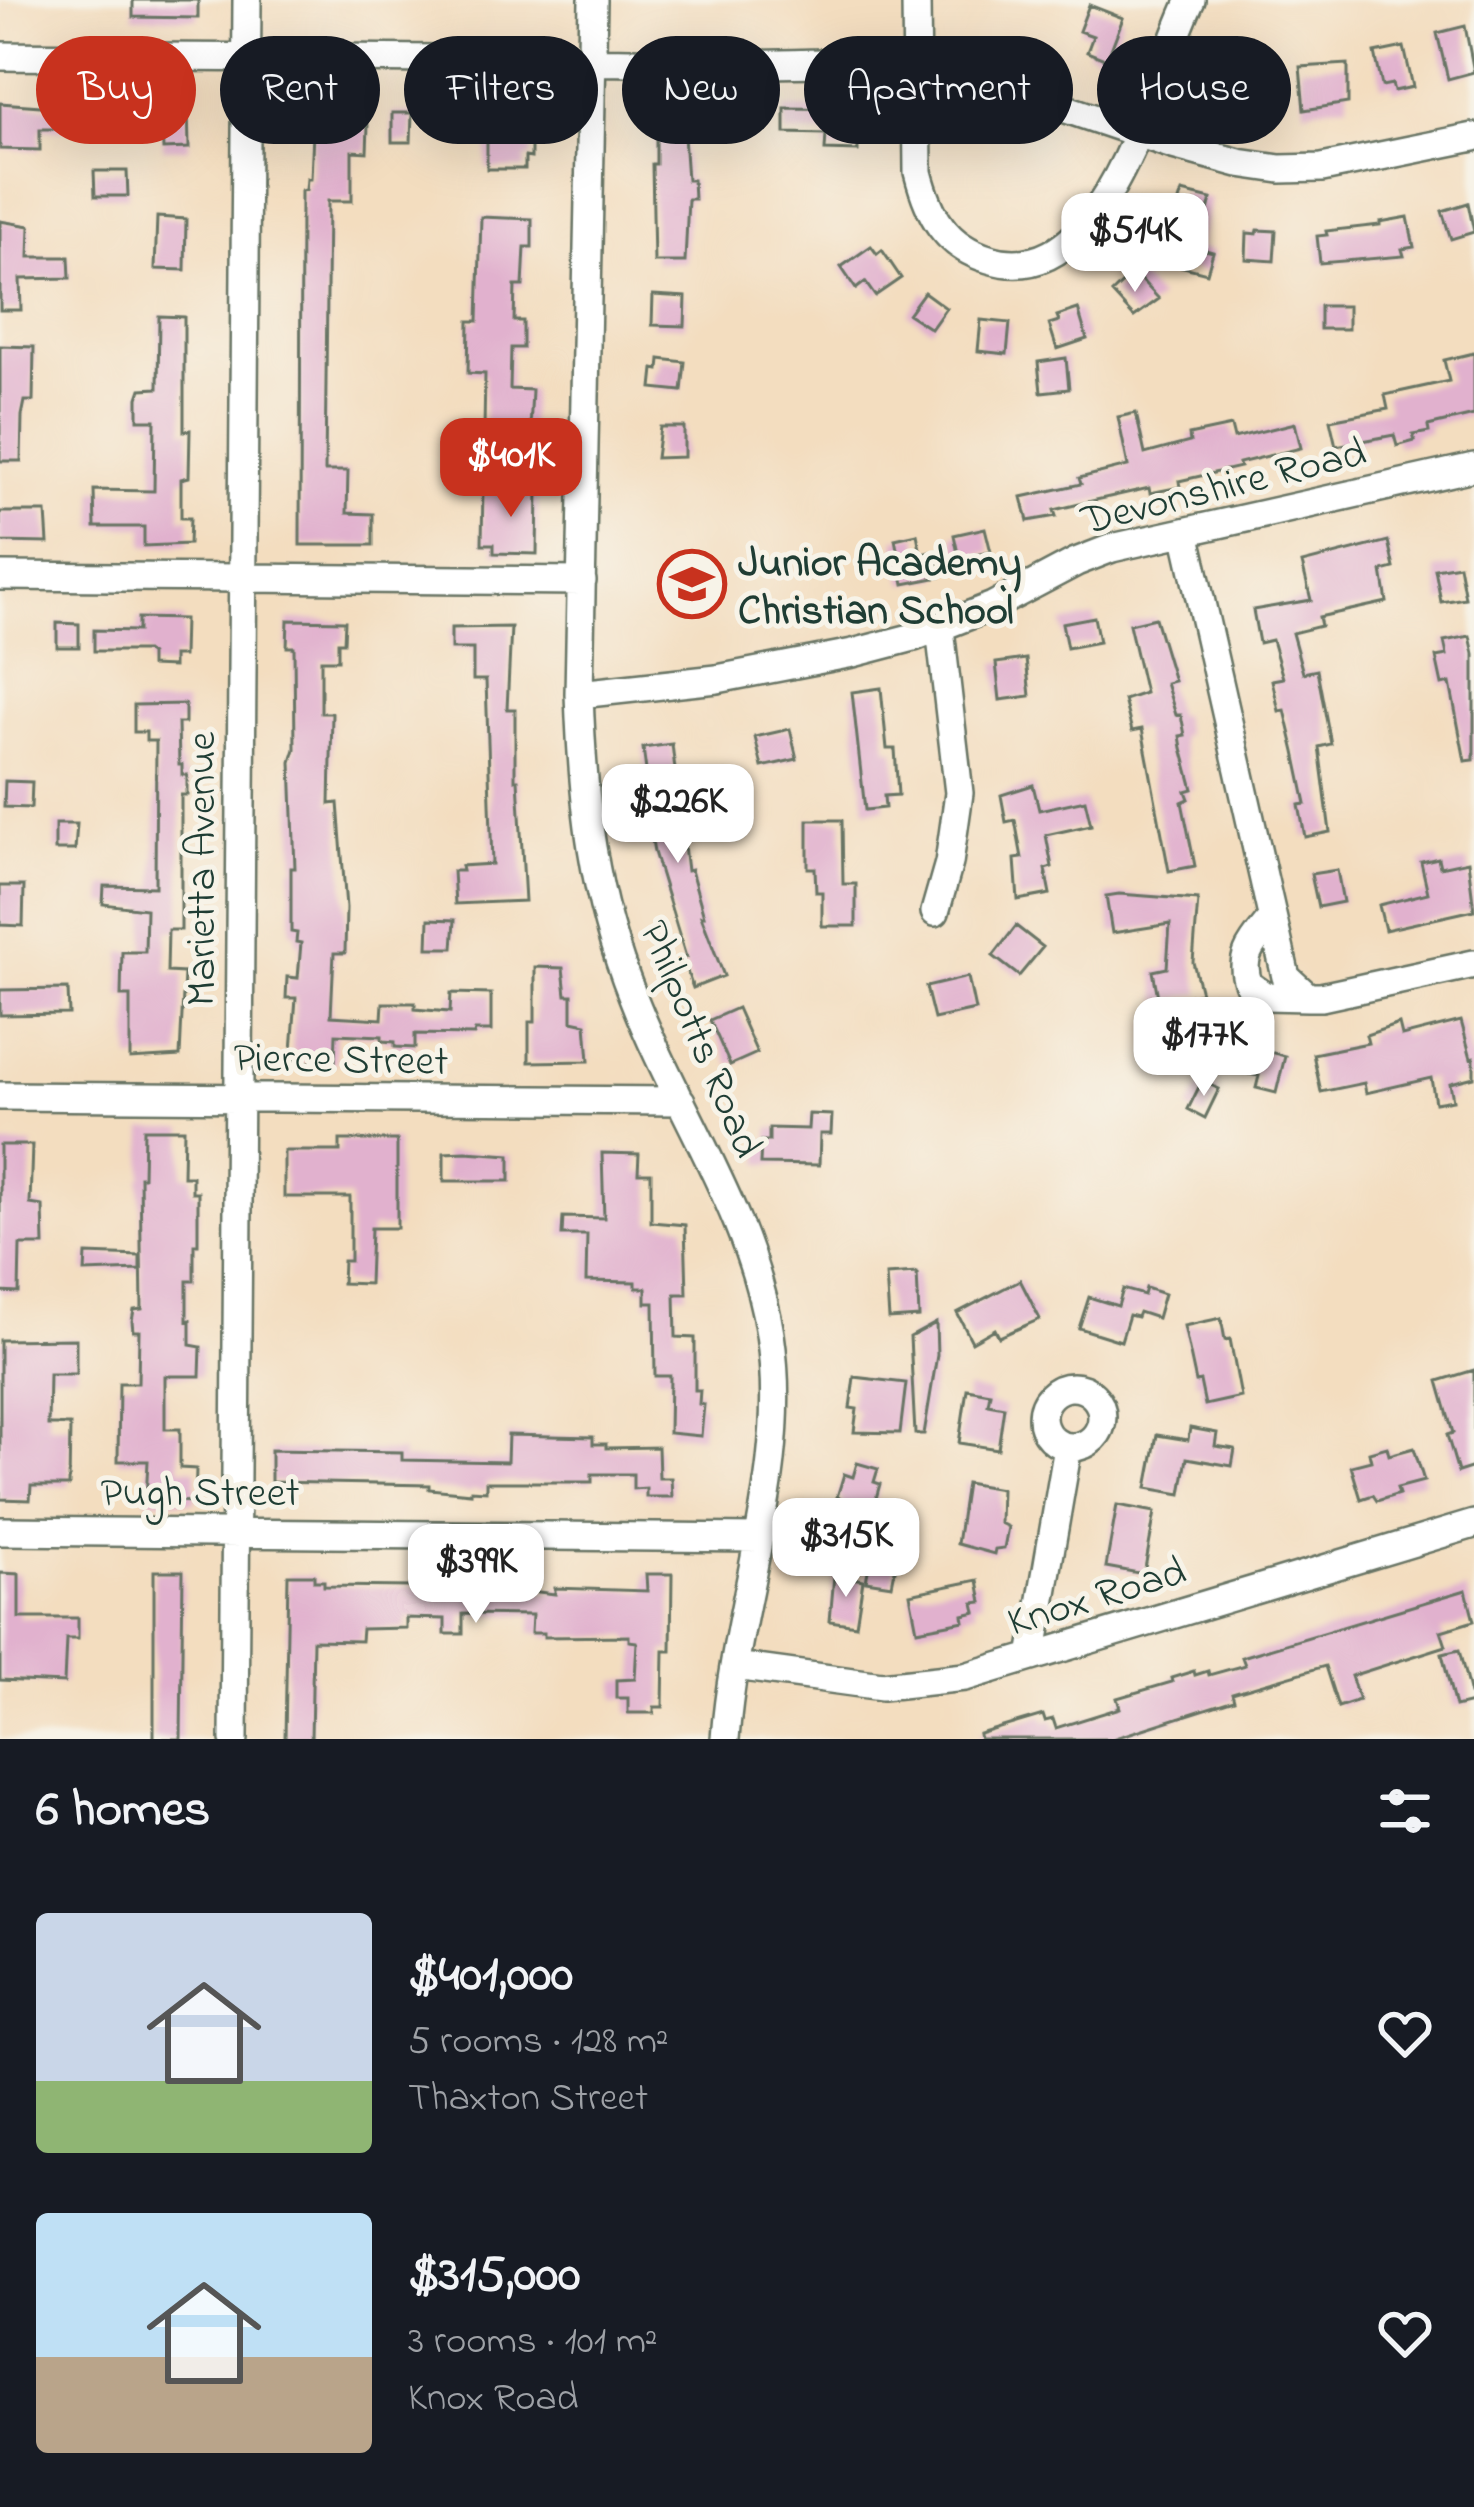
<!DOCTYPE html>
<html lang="en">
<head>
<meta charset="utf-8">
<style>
	:root { --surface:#171b24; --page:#20242c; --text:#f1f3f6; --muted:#9ea1a6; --accent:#c8321e }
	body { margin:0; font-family:"Indie Flower",sans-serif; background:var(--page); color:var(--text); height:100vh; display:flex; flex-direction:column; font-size:45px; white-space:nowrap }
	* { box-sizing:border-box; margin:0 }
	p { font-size:39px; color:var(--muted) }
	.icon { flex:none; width:66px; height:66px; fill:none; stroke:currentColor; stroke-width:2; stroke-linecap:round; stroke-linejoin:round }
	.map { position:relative; height:1739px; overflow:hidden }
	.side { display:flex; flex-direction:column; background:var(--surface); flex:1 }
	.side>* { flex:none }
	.top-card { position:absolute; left:36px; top:36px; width:1404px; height:108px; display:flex; gap:24px }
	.price { position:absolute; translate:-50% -102px; padding:0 27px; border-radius:24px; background:#fff; color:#222; font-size:39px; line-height:78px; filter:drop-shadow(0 3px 6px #0008) }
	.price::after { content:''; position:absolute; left:50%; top:72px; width:36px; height:27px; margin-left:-18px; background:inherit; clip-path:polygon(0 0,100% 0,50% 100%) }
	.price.on { background:var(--accent); color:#fff }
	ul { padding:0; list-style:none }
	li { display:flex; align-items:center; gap:36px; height:300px; padding:0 36px }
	li span { display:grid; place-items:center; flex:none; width:336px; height:240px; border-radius:12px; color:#555 }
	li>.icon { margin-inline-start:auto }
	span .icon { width:144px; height:144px; fill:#fffc; stroke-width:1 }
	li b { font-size:51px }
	h2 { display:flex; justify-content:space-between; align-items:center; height:144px; padding:0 36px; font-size:51px }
	.tag { padding:0 42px; border-radius:54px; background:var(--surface); box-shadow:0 12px 48px #0002; font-size:42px; line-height:108px }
	.tag.on { background:var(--accent); color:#fff }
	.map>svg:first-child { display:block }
	.building { fill:#e1b1ce }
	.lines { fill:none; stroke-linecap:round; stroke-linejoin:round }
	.minor-casing { stroke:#697565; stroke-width:32 }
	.minor { stroke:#fff; stroke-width:27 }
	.labels { text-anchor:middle; stroke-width:10; stroke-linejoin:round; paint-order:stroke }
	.street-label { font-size:42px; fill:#1f3d34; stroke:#f7f3e8 }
	.poi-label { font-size:42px; font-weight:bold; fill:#1f3d34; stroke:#f7f3e8; text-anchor:start }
</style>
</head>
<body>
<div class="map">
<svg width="1474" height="1739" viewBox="0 0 1474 1739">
	<rect width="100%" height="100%" fill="#f7f3e8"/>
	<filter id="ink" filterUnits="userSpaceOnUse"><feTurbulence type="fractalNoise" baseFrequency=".00833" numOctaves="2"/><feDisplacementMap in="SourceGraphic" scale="24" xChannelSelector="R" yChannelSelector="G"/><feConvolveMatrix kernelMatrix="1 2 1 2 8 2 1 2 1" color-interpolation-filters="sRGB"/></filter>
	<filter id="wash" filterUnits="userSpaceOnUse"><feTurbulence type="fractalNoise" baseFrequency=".004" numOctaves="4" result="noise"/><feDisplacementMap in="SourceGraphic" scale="48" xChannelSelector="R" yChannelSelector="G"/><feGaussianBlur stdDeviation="2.7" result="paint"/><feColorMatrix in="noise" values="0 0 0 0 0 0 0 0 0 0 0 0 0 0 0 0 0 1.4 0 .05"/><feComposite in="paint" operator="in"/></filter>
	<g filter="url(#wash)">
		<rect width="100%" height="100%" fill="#f3ddbf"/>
		<g id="blocks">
			<!-- building -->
			<path class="building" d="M133,0H198V18L133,17Z
				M1089,5L1123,18L1107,60L1087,52L1093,36L1079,31Z
				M1465,26L1474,72L1448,79L1437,33Z
				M1404,47L1413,87L1394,91L1392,84L1382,86L1375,53Z
				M1242,53L1270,58L1263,96L1235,91Z
				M1348,64V103L1304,110L1300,67Z
				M0,103L67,108V129H40V150L0,149Z
				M188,104L189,148L163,149L162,126L133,127L132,106Z
				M329,105L357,106L356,124L368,125L367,152L352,151V201H328L325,471H348L347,513L373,514V545H300L301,191L306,190L307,179H311L313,132L305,131L306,111Z
				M661,106L694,107V136H684L687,180H693L694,199H688L685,262H654L652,164H656V115H661Z
				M785,108L858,109V151L825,150L826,134L785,133Z
				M392,113H412L411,142H392Z
				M531,136V158L525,157V169H487V137Z
				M94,171H127L128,196H95Z
				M1182,192L1211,199L1198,248L1213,252L1207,273L1160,261Z
				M1468,203L1474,232L1451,239L1442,211Z
				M157,217L186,219L185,270L155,269Z
				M481,217L532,219V247H525L523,286H515L514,321H523V348H511L510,389L532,390L530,431L484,430L485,374L468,373L469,321H478Z
				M1408,217L1414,247L1402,249L1404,256L1320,263L1317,236L1327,235L1326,231L1380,225V222Z
				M0,221L30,226L29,257H69L70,278L20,279L21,310H0Z
				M1258,230L1276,231L1274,261L1246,259L1247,233L1257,234Z
				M871,246L877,254L882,250L901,278L875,296L865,282L856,289L841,267Z
				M1134,272L1159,299L1134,317L1112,293Z
				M924,292L946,308L931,329L908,314Z
				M653,295L686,297L685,326L652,325Z
				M1320,306H1348V329H1320Z
				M1078,309L1087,339L1057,349L1049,324L1059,321L1057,316Z
				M159,316L184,317V431L190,430L189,477L181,479V518H190L189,544L144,546V527H95L94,490L154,491L155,420H138V398L141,389L158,388Z
				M981,320L1010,323L1007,354L978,351Z
				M0,346L34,347L33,401H25L22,416L21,461H0Z
				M1474,353V415L1428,426L1429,432L1413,435L1415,441L1397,446L1394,435L1336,446L1330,420L1388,409L1385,395L1449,381L1444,360Z
				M1066,358L1069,389L1041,392L1038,362Z
				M660,359L685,362L682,391L652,388L654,369L659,370Z
				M1136,413L1145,454L1190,442L1189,435L1231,426L1234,438L1295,423L1301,448L1239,463L1240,467L1179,481L1180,487L1150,493L1149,488L1096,500L1054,510L1056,516L1028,521L1022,497L1081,484L1079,478L1128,466L1118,417Z
				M660,427H684V457L656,458Z
				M483,488L538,489L537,554L494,553V544H482Z
				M0,512H46L48,543L0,542Z
				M985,528L991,552L959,558L954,535Z
				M917,534L921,554L936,551L940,577L904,584L895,539Z
				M1388,541L1394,568L1382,571L1387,602L1319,617L1321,626L1292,633L1303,673L1317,670L1331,744L1319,747L1330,832L1305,837L1299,805L1306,804L1295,752L1285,710L1279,711L1272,680L1283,678L1272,640L1259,643L1253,610L1311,600L1302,563Z
				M1459,565L1465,598L1441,602L1435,569Z
				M1094,617L1099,642L1067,648L1062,623Z
				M138,618L184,619L183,656H173V667L150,666V655L146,651H94V630L138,631Z
				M1155,618L1174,681L1166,683L1176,715H1181L1185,735L1180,736L1182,748L1193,789L1186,791L1189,799L1182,802L1195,866L1169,871L1142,729L1132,731L1124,700L1145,693L1129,624Z
				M288,620L345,621L344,642H338V660H321V713H332L330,804L338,803L346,908L345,953H334L331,1016L382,1019L383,1003H415V1009L450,1012L451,993L491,994V1031H475L474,1035L415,1034V1048L395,1047V1042L382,1041V1036L336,1034L335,1064L295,1061L296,1051H292L296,998H286L287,977L298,978L301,943L296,942L297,933L291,932V868H295L291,762L295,749L294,647H287Z
				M57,623L79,624V647H57Z
				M511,627L507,709H515V780H518L525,901L455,904L453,871H462L461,866L492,864L486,680H473V649H451V628Z
				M1470,636L1474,654V760L1465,761L1450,683L1442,685L1436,657L1447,655L1444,641Z
				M1026,659L1030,696L1000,700L996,663Z
				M881,688L887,749H895L898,795L884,796L885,808L865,810L852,692Z
				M185,704V723H178L179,765H182V775H187V795H181V930H168L167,972L184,973L180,1056L130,1059V996H121L122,952H145L146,909L103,904L104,886L155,887L156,741H146V732H134V705Z
				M790,729L797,759L762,767L755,737Z
				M672,744L687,871L691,870L704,916H701L724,976L693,988L682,958L686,957L654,852L648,815H652L643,748Z
				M5,781L32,782L31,808L4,807Z
				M1033,785L1039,810L1085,800L1091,825L1046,835L1052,867L1045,869L1050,894L1018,900L1015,859L1022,858L1015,820L1006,822L1001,795Z
				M808,820H842L843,884H856V926H822V892H816L815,868H808Z
				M55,824H77L75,850H55Z
				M1438,858L1440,867L1468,861L1474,910L1385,930L1379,905L1428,893L1421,862Z
				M1337,870L1343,902L1318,907L1311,874Z
				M0,886H24L23,926L0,925Z
				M1119,894L1198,900L1193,962L1201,993L1159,1002L1153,971L1167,968L1170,924L1112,933L1106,896Z
				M429,919L455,920L453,948H428Z
				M1016,926L1043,947L1019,976L993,956Z
				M535,967L563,968L566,995H572V1021L586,1024L589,1061L529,1062V1022H535Z
				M968,977L975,1010L934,1019L926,987Z
				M68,989L69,1014L0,1015V990Z
				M737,1008L757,1053L730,1065L710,1020Z
				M1215,1013L1232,1028L1209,1054L1192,1039Z
				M1461,1021L1471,1058L1474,1057V1077L1450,1083L1453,1100L1435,1103L1431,1078L1366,1093L1364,1083L1321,1092L1313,1054L1368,1043L1366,1035L1399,1024L1402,1036Z
				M1254,1048L1285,1056L1276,1093L1256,1088L1259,1076L1249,1074Z
				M1202,1081L1219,1089L1205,1118L1188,1109Z
				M809,1114L832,1115L831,1134H820L819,1165L760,1164L761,1141H769V1128L808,1129Z
				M144,1129H184L183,1176H192V1192H198V1244H194V1281H187V1321L190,1320V1345L201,1347L200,1376H165V1429H180V1468L196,1469L195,1502L146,1500L148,1461H118L119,1383H138L139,1331H133L132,1321L134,1310L142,1309L140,1177H143Z
				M340,1140H397V1228H371L369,1284L342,1283L343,1261H350V1197H284V1151H340Z
				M0,1145H32L30,1204L43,1206L44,1245H20L19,1293L0,1292Z
				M466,1152L510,1155V1181H444V1153Z
				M602,1153L639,1154L638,1173H651V1222L685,1225L687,1294H675L676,1337L695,1338V1390H700L699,1404L704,1405L701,1436L669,1433L670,1376H655L654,1303H646V1288H636V1282L586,1281L587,1235H562L563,1217L604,1218Z
				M86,1254L140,1256V1270L85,1272Z
				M917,1273L919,1317L889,1319L886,1275Z
				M1020,1280L1040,1319L999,1337L995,1329L972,1342L957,1313Z
				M1146,1288L1164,1294L1157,1318L1139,1312L1137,1317L1129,1315L1121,1341L1079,1328L1089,1297L1118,1306L1123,1289L1144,1295Z
				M1221,1318L1225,1340L1230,1339L1241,1397L1205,1405L1200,1381L1196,1382L1184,1326Z
				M936,1323L937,1355L924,1434H915L910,1337Z
				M76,1339V1374H49L48,1425H70L69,1486H31L30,1500L0,1499V1340Z
				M1474,1370V1467L1458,1472L1447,1435L1453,1433L1438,1381Z
				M854,1377L906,1383L900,1433L854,1432L857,1409L850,1408Z
				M967,1389L990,1393L988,1404L1004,1407L998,1449L959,1443Z
				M1190,1428L1217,1433L1215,1446L1235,1449L1232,1466L1187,1458L1181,1494L1147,1488L1157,1435L1188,1440Z
				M508,1435L593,1437V1444H606V1448L658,1447L659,1478H671L672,1497H646V1488L633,1489V1474H592V1482H486V1491L471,1490V1493L429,1489V1485L271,1482V1450L402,1452V1460L507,1462Z
				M1387,1447L1389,1455L1414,1448L1424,1481L1397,1488L1399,1494L1377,1501L1373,1495L1361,1499L1351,1466L1371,1461L1369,1452Z
				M857,1463L878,1469L874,1482L880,1484L870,1520L840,1511L843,1499L837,1497L844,1474L853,1477Z
				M966,1483L1001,1489L1000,1523L1008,1527L1004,1548L995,1549L994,1554L957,1544Z
				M1117,1505L1155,1512L1144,1574L1106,1567Z
				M871,1556L897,1560L892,1585L866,1581Z
				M154,1571H183L181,1739H154Z
				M0,1573L19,1574V1618H78V1639H66L64,1683L0,1680Z
				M646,1574H672L671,1651H664L663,1707H654V1713H628V1698H616V1680L635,1679L637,1642L629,1641V1636L544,1637V1633H531L532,1615L463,1614V1634H445V1619L406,1618V1628L362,1629L361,1641L313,1640L311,1739H285L288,1575H314V1581H324V1586L506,1588L555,1594V1588L647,1591Z
				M834,1575L863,1580L856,1625L830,1621Z
				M978,1580L982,1602L974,1603L976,1612L963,1615L964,1621L917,1630L910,1594Z
				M1466,1590L1474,1621L1441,1631L1446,1646L1351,1676L1359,1700L1338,1707L1325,1666L1232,1693L1234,1700L1112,1739H980L979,1734L1043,1715L1045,1721L1053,1719L1056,1728L1120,1708L1117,1698L1172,1682L1171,1678L1194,1671L1195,1675L1208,1671L1209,1675L1245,1665L1242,1657Z
				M1459,1650L1472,1703L1455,1707L1442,1654Z"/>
		</g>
	</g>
	<g filter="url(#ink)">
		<use href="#blocks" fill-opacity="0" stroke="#697565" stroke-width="3"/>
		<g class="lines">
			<!-- minor casing -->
			<g class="minor-casing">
				<path id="minor" d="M593,0L579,694C583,804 592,894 633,997C676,1109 751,1213 770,1334C791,1471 735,1603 725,1739
					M916,0L918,172C929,215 945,246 989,259C1107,296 1153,76 1191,0
					M0,56C235,58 470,57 705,64C786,67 871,56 951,70L1173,145L1239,163L1280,169L1322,168L1474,137
					M1185,532L1286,977L1308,997H1321L1474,964
					M0,576L582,581
					M579,694L717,679L853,653L914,637L993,606L1076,562L1112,548L1474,467
					M935,912L949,863L959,793L940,629
					M1271,920C1254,941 1237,957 1249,985L1265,996L1308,997
					M0,1096L681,1101
					M1042 1417a30 30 0 1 1 60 0a30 30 0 1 1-60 0Z
					M0,1531L759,1538
					M1032,1657L1068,1447
					M735,1666L882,1686L965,1677L1474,1524
					M234,1739L247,0"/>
			</g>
			<!-- minor -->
			<use href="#minor" class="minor"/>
		</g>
	</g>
	<!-- icons -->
	<defs>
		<g id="school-ring" transform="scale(3.45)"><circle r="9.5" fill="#f7f3e8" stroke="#c8321e" stroke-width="1.5"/><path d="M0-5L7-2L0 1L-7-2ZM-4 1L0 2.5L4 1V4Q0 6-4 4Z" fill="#c8321e"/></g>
	</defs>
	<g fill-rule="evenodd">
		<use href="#school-ring" x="692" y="584"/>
	</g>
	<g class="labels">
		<!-- street labels -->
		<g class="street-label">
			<text transform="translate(1223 484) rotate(-14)" y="15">Devonshire Road</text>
			<text transform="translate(199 869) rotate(-90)" y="15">Marietta Avenue</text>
			<text transform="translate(703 1038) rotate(67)" y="15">Philpotts Road</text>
			<text transform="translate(341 1057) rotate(1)" y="15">Pierce Street</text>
			<text x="200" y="1505">Pugh Street</text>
			<text transform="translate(1096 1594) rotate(-17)" y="15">Knox Road</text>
		</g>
		<!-- poi labels -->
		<g class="poi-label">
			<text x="738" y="575">Junior Academy<tspan x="738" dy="48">Christian School</tspan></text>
		</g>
	</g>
</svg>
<b class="price" style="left:1135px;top:295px">$514K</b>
<b class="price on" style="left:511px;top:520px">$401K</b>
<b class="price" style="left:678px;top:866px">$226K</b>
<b class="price" style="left:1204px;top:1099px">$177K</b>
<b class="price" style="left:846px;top:1600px">$315K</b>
<b class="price" style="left:476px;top:1626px">$399K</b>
<div class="top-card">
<a class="tag on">Buy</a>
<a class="tag">Rent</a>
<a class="tag">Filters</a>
<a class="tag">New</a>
<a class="tag">Apartment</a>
<a class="tag">House</a>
</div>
</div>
<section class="side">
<h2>6 homes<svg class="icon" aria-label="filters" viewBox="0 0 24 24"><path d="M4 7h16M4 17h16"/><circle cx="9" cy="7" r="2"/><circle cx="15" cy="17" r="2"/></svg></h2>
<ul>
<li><span style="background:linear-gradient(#c9d6e8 70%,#8fb573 0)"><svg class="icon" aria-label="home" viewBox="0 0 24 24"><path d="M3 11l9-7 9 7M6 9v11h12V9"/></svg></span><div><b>$401,000</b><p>5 rooms · 128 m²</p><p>Thaxton Street</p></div><svg class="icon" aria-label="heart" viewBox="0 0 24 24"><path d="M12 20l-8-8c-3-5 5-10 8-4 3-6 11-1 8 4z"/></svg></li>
<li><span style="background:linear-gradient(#bfe0f5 60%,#b9a48a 0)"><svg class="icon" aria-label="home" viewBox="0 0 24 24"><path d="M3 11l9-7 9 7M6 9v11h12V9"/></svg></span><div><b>$315,000</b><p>3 rooms · 101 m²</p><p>Knox Road</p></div><svg class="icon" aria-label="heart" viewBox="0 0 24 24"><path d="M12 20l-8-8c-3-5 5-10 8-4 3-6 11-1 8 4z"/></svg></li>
</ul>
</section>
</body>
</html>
